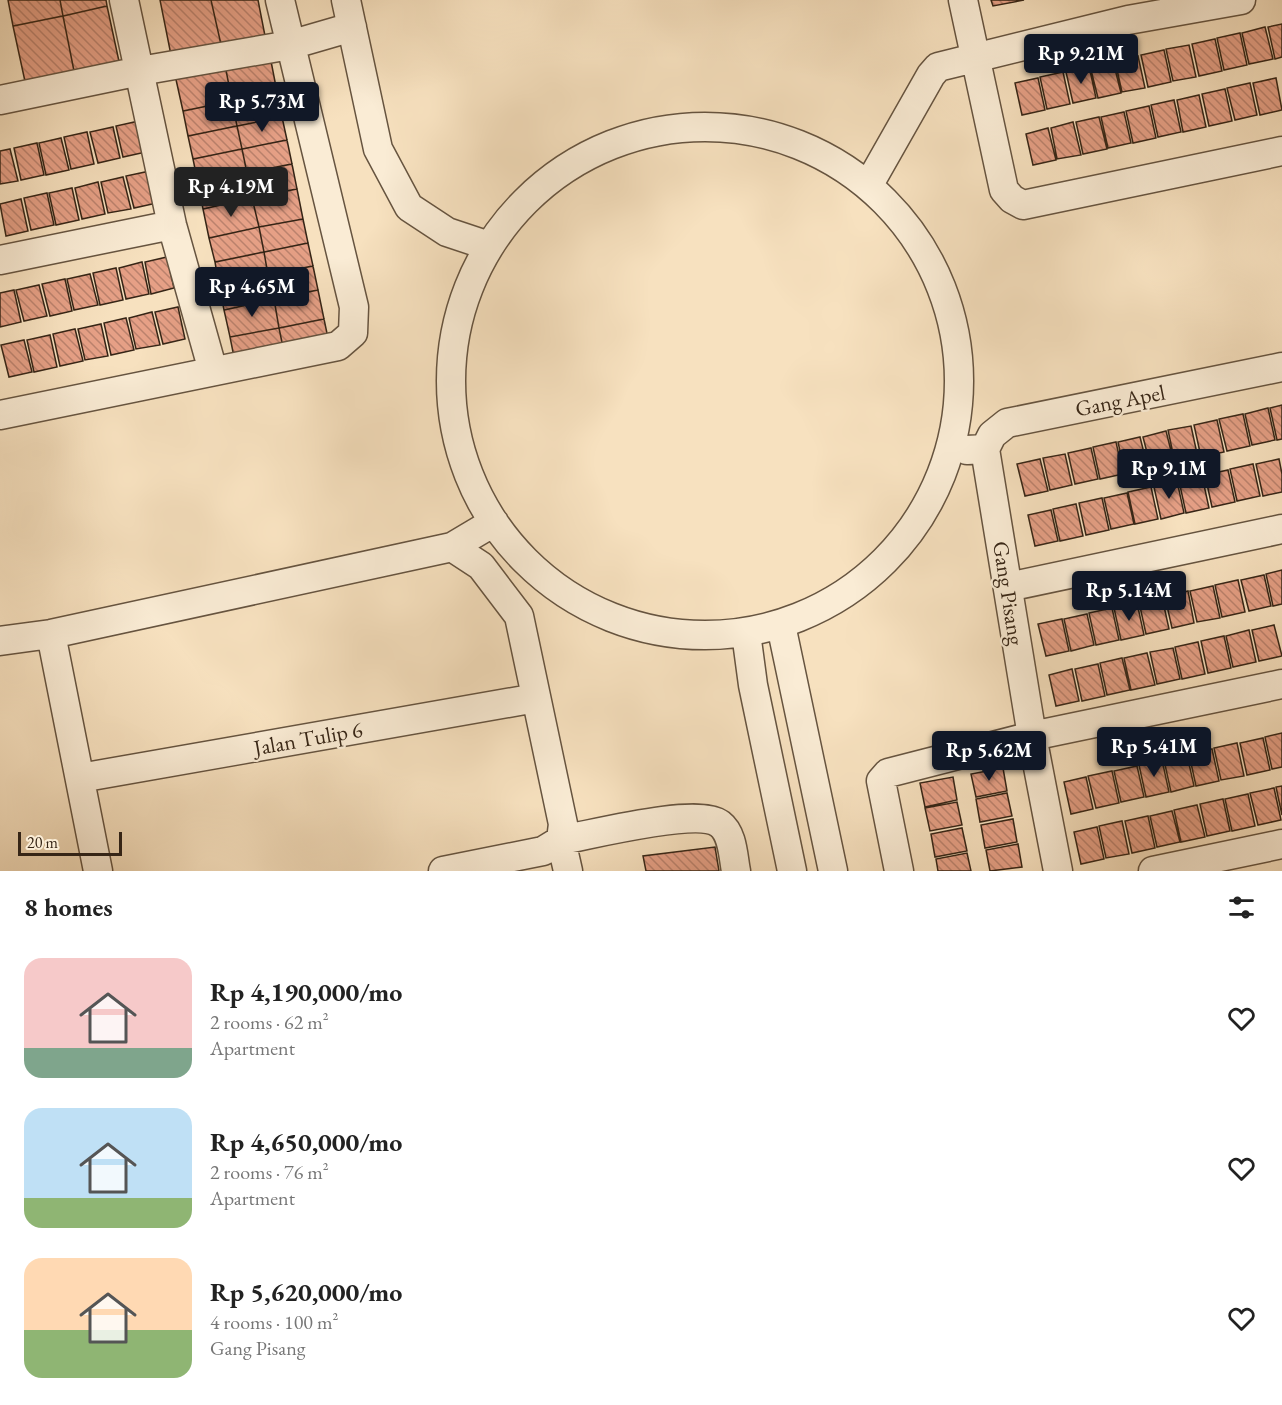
<!DOCTYPE html>
<html lang="en">
<head>
<meta charset="utf-8">
<style>
	:root { --surface:#fff; --page:#f6f6f6; --text:#222; --muted:#767676; --accent:#111827 }
	body { margin:0; font-family:"EB Garamond",serif; background:var(--page); color:var(--text); height:100vh; display:flex; flex-direction:column; font-size:22px; white-space:nowrap }
	* { box-sizing:border-box; margin:0 }
	p { font-size:20px; color:var(--muted) }
	.icon { flex:none; width:33px; height:33px; fill:none; stroke:currentColor; stroke-width:2; stroke-linecap:round; stroke-linejoin:round }
	.map { position:relative; height:871px; overflow:hidden }
	.panel { display:flex; flex-direction:column; background:var(--surface); flex:1 }
	.panel>* { flex:none }
	.scale { position:absolute; left:18px; bottom:15px; width:104px; box-sizing:border-box; padding-left:6px; border:3px solid #362516; border-top:0; font-size:16px; line-height:21px; white-space:nowrap; color:#362516; -webkit-text-stroke:4px #faecd5; paint-order:stroke }
	.price { position:absolute; translate:-50% -51px; padding:0 14px; border-radius:6px; background:var(--accent); color:#fff; font-size:20px; line-height:39px; filter:drop-shadow(0 2px 3px #0008) }
	.price::after { content:''; position:absolute; left:50%; top:36px; width:18px; height:14px; margin-left:-9px; background:inherit; clip-path:polygon(0 0,100% 0,50% 100%) }
	.price.on { background:#222; color:#fff }
	ul { padding:0; list-style:none }
	li { display:flex; align-items:center; gap:18px; height:150px; padding:0 24px }
	li span { display:grid; place-items:center; flex:none; width:168px; height:120px; border-radius:18px; color:#555 }
	li>.icon { margin-inline-start:auto }
	span .icon { width:72px; height:72px; fill:#fffc; stroke-width:1 }
	li b { font-size:26px }
	h2 { display:flex; justify-content:space-between; align-items:center; height:72px; padding:0 24px; font-size:26px }
	.map>svg:first-child { display:block }
	.building { fill:url(#building-back-hatch); stroke:#362516; stroke-width:1.5 }
	.lines { fill:none; stroke-linecap:round; stroke-linejoin:round }
	.minor-casing { stroke:#665440; stroke-width:31 }
	.minor { stroke:#faecd5; stroke-width:28 }
	.labels { text-anchor:middle; stroke-width:4.5; stroke-linejoin:round; paint-order:stroke }
	.street-label { font-size:22px; fill:#362516; stroke:#faecd5 }
</style>
</head>
<body>
<div class="map">
<svg width="1282" height="871" viewBox="0 0 1282 871">
	<defs>
		<pattern id="building-back-hatch" width="6" height="6" patternUnits="userSpaceOnUse" patternTransform="scale(1.5)"><rect width="6" height="6" fill="#e6a086"/><path d="M-1 5l2 2M0 0l6 6M5-1l2 2" fill="none" stroke="#bb826d"/></pattern>
	</defs>
	<rect width="100%" height="100%" fill="#f7e1bf"/>
	<filter id="stains"><feTurbulence type="fractalNoise" baseFrequency=".00333" numOctaves="4"/><feColorMatrix values="0 0 0 0 .2 0 0 0 0 .09 0 0 0 0 .02 0 0 0 .5 -.17"/></filter>
	<radialGradient id="worn" r=".72"><stop offset=".6" stop-color="#630" stop-opacity="0"/><stop offset="1" stop-color="#630" stop-opacity=".3"/></radialGradient>
	<!-- building -->
	<path class="building" d="M8,0H60L63,16L13,26Z
		M60,0H106L107,6L63,16Z
		M160,0H211L222,49L172,60Z
		M211,0H258L266,41L222,49Z
		M991,0H1024L993,6Z
		M107,6L120,66L75,76L63,16Z
		M63,16L75,76L26,86L13,26Z
		M1282,24V57L1275,59L1268,27Z
		M1265,27L1273,59L1249,64L1242,33Z
		M1240,33L1247,65L1224,70L1217,38Z
		M1215,39L1222,71L1199,76L1192,44Z
		M1189,45L1196,77L1173,81L1166,49Z
		M1164,50L1171,82L1148,87L1141,55Z
		M270,56L277,92L232,101L225,65Z
		M1138,56L1145,88L1122,92L1115,61Z
		M1113,61L1121,93L1098,98L1090,66Z
		M225,65L232,101L183,111L175,75Z
		M1089,66L1096,98L1073,103L1066,72Z
		M1063,72L1070,104L1047,109L1040,77Z
		M1038,78L1045,110L1022,115L1015,83Z
		M1276,78L1282,110L1260,115L1253,83Z
		M1250,83L1257,115L1235,120L1227,88Z
		M1225,89L1232,121L1209,126L1202,94Z
		M277,92L282,117L237,126L232,101Z
		M1199,95L1206,127L1183,132L1177,100Z
		M1174,100L1181,132L1158,137L1151,105Z
		M232,101L237,126L188,136L183,111Z
		M1149,106L1156,138L1133,143L1126,111Z
		M1124,112L1131,143L1108,148L1101,117Z
		M282,117L287,140L242,149L237,126Z
		M1099,117L1107,149L1083,154L1076,122Z
		M139,121L146,152L123,157L116,126Z
		M1073,122L1081,155L1057,159L1051,128Z
		M237,126L242,149L193,159L188,136Z
		M113,127L120,158L98,163L90,132Z
		M1048,128L1056,160L1033,165L1026,134Z
		M87,132L94,164L71,169L64,137Z
		M61,138L69,170L46,175L39,143Z
		M287,140L292,164L247,173L242,149Z
		M37,143L44,175L21,180L14,148Z
		M10,149L18,181L0,184V151Z
		M242,149L247,173L198,183L193,159Z
		M292,164L297,189L252,198L247,173Z
		M150,171L157,203L134,208L126,176Z
		M247,173L252,198L203,209L198,183Z
		M123,177L131,209L108,213L101,182Z
		M98,182L105,214L82,219L75,188Z
		M72,188L79,220L56,225L49,193Z
		M297,189L303,219L259,227L252,198Z
		M47,193L54,225L31,230L24,198Z
		M252,198L259,227L209,238L203,209Z
		M21,199L28,231L6,236L0,204Z
		M303,219L308,243L264,252L259,227Z
		M259,227L264,252L215,262L209,238Z
		M308,243L313,266L268,275L264,252Z
		M264,252L268,275L219,285L215,262Z
		M167,257L174,288L151,294L145,262Z
		M142,262L149,294L126,299L119,268Z
		M313,266L318,290L274,299L268,275Z
		M116,268L123,300L100,305L93,273Z
		M90,274L98,305L74,310L67,279Z
		M268,275L274,299L224,310L219,285Z
		M65,279L72,311L50,316L42,284Z
		M39,285L47,316L24,321L16,290Z
		M14,290L21,322L0,327V293Z
		M318,290L324,319L279,328L274,299Z
		M274,299L279,328L230,337L224,310Z
		M178,307L185,339L163,344L155,312Z
		M152,312L160,345L136,349L129,318Z
		M126,318L134,350L111,355L104,323Z
		M324,319L329,343L284,352L279,328Z
		M101,324L108,356L85,360L78,329Z
		M279,328L284,352L235,362L230,337Z
		M75,329L83,361L60,366L53,334Z
		M50,335L57,367L34,372L27,340Z
		M24,340L32,372L9,377L1,345Z
		M1282,405V439L1277,440L1270,408Z
		M1268,408L1275,440L1252,445L1245,414Z
		M1243,414L1250,446L1227,451L1219,419Z
		M1217,420L1224,452L1201,457L1194,425Z
		M1191,426L1198,458L1175,463L1168,430Z
		M1166,431L1174,463L1151,468L1143,437Z
		M1140,437L1148,469L1125,474L1118,442Z
		M1116,442L1123,474L1100,479L1093,447Z
		M1091,448L1098,479L1075,484L1068,453Z
		M1065,454L1072,485L1050,490L1043,458Z
		M1040,459L1048,491L1025,496L1017,464Z
		M1279,459L1282,474V492L1263,496L1256,464Z
		M1253,464L1260,496L1237,501L1230,469Z
		M1228,470L1235,502L1212,507L1205,475Z
		M1202,476L1209,508L1186,513L1179,481Z
		M1177,481L1184,513L1161,519L1154,487Z
		M1151,487L1158,519L1135,524L1128,492Z
		M1127,493L1134,524L1111,529L1104,498Z
		M1102,498L1109,530L1086,535L1079,503Z
		M1076,504L1083,536L1060,541L1053,509Z
		M1051,510L1058,541L1035,546L1028,515Z
		M1282,570V604L1273,606L1266,574Z
		M1264,575L1271,606L1249,611L1241,580Z
		M1238,580L1245,612L1222,617L1215,585Z
		M1213,586L1220,618L1197,622L1190,591Z
		M1188,591L1194,623L1172,628L1165,597Z
		M1162,597L1169,629L1146,634L1139,602Z
		M1137,603L1144,635L1121,640L1114,608Z
		M1112,608L1119,640L1096,645L1089,613Z
		M1087,614L1094,645L1071,651L1064,619Z
		M1062,619L1069,651L1046,656L1038,624Z
		M1274,625L1282,656L1259,661L1252,630Z
		M1249,630L1256,662L1233,667L1226,636Z
		M1224,636L1231,668L1208,673L1201,641Z
		M1198,642L1205,674L1182,679L1175,647Z
		M1173,648L1180,679L1157,684L1150,652Z
		M1147,653L1155,685L1131,690L1124,658Z
		M1122,658L1130,690L1107,695L1100,663Z
		M1098,664L1105,696L1082,701L1075,669Z
		M1072,669L1079,701L1056,706L1049,675Z
		M1282,733V767L1272,769L1265,737Z
		M1263,738L1270,770L1247,775L1240,743Z
		M1237,743L1244,776L1221,780L1214,748Z
		M1212,749L1219,781L1196,786L1189,754Z
		M1187,755L1194,786L1171,792L1164,760Z
		M1162,760L1169,792L1146,797L1139,765Z
		M1137,766L1144,797L1121,802L1114,771Z
		M1003,768L1007,791L976,797L971,774Z
		M1112,771L1119,803L1096,808L1088,776Z
		M953,777L957,800L925,807L920,783Z
		M1086,777L1093,809L1071,814L1064,782Z
		M1282,786V815L1276,787Z
		M1274,788L1281,820L1258,825L1250,793Z
		M1007,793L1012,816L980,822L976,799Z
		M1248,794L1255,826L1232,831L1225,799Z
		M1223,799L1230,831L1207,836L1200,804Z
		M957,802L962,825L930,831L925,808Z
		M1197,805L1205,837L1181,842L1174,810Z
		M1172,811L1180,842L1157,847L1150,816Z
		M1148,816L1155,848L1132,853L1125,821Z
		M1013,819L1017,842L985,848L981,825Z
		M1122,821L1129,854L1106,858L1099,826Z
		M1097,827L1104,859L1081,864L1074,832Z
		M962,828L967,851L935,857L931,834Z
		M1018,844L1022,867L990,871L986,850Z
		M715,847L719,871H646L643,856Z
		M967,853L971,871H938L936,859Z"/>
	<g class="lines">
		<!-- minor casing -->
		<g class="minor-casing">
			<path id="minor" d="M124,0L172,225L213,371
				M346,0L378,149L409,207L447,232L489,246
				M963,0L1004,190L1012,199L1023,205L1282,151
				M0,100L140,71L290,45L352,27
				M451 381a254 254 0 1 1 508 0a254 254 0 1 1-508 0Z
				M868,186L931,75L938,67L1128,20L1241,0
				M0,260L172,225
				M0,415L338,346L353,333L354,307L280,0
				M985,449L1032,736L1058,871
				M967,450L985,449L992,435L1007,423L1282,367
				M1008,587L1282,529
				M781,625L833,871
				M746,633L753,685L792,871
				M51,634L98,871
				M0,641L51,634L452,547L494,522
				M80,778L536,698
				M443,871L543,851L561,840L563,824L519,616L481,566L452,547
				M568,871L561,840C591,835 698,807 720,824C733,834 733,856 736,871
				M899,871L881,781L888,773L1032,736L1282,684
				M1153,871L1282,844"/>
		</g>
		<!-- minor -->
		<use href="#minor" class="minor"/>
	</g>
	<g class="labels">
		<!-- street labels -->
		<g class="street-label">
			<text transform="translate(1120 400) rotate(-11)" y="8">Gang Apel</text>
			<text transform="translate(1009 593) rotate(81)" y="8">Gang Pisang</text>
			<text transform="translate(308 738) rotate(-10)" y="8">Jalan Tulip 6</text>
		</g>
	</g>
	<rect width="100%" height="100%" filter="url(#stains)"/>
	<rect width="100%" height="100%" fill="url(#worn)"/>
</svg>
<div class="scale">20 m</div>
<b class="price" style="left:1081px;top:85px">Rp 9.21M</b>
<b class="price" style="left:262px;top:133px">Rp 5.73M</b>
<b class="price on" style="left:231px;top:218px">Rp 4.19M</b>
<b class="price" style="left:252px;top:318px">Rp 4.65M</b>
<b class="price" style="left:1169px;top:500px">Rp 9.1M</b>
<b class="price" style="left:1129px;top:622px">Rp 5.14M</b>
<b class="price" style="left:1154px;top:778px">Rp 5.41M</b>
<b class="price" style="left:989px;top:782px">Rp 5.62M</b>
</div>
<section class="panel">
<h2>8 homes<svg class="icon" aria-label="filters" viewBox="0 0 24 24"><path d="M4 7h16M4 17h16"/><circle cx="9" cy="7" r="2"/><circle cx="15" cy="17" r="2"/></svg></h2>
<ul>
<li><span style="background:linear-gradient(#f6c9c9 75%,#7fa58c 0)"><svg class="icon" aria-label="home" viewBox="0 0 24 24"><path d="M3 11l9-7 9 7M6 9v11h12V9"/></svg></span><div><b>Rp 4,190,000/mo</b><p>2 rooms · 62 m²</p><p>Apartment</p></div><svg class="icon" aria-label="heart" viewBox="0 0 24 24"><path d="M12 20l-8-8c-3-5 5-10 8-4 3-6 11-1 8 4z"/></svg></li>
<li><span style="background:linear-gradient(#bfe0f5 75%,#8fb573 0)"><svg class="icon" aria-label="home" viewBox="0 0 24 24"><path d="M3 11l9-7 9 7M6 9v11h12V9"/></svg></span><div><b>Rp 4,650,000/mo</b><p>2 rooms · 76 m²</p><p>Apartment</p></div><svg class="icon" aria-label="heart" viewBox="0 0 24 24"><path d="M12 20l-8-8c-3-5 5-10 8-4 3-6 11-1 8 4z"/></svg></li>
<li><span style="background:linear-gradient(#ffd9b3 60%,#8fb573 0)"><svg class="icon" aria-label="home" viewBox="0 0 24 24"><path d="M3 11l9-7 9 7M6 9v11h12V9"/></svg></span><div><b>Rp 5,620,000/mo</b><p>4 rooms · 100 m²</p><p>Gang Pisang</p></div><svg class="icon" aria-label="heart" viewBox="0 0 24 24"><path d="M12 20l-8-8c-3-5 5-10 8-4 3-6 11-1 8 4z"/></svg></li>
</ul>
</section>
</body>
</html>
